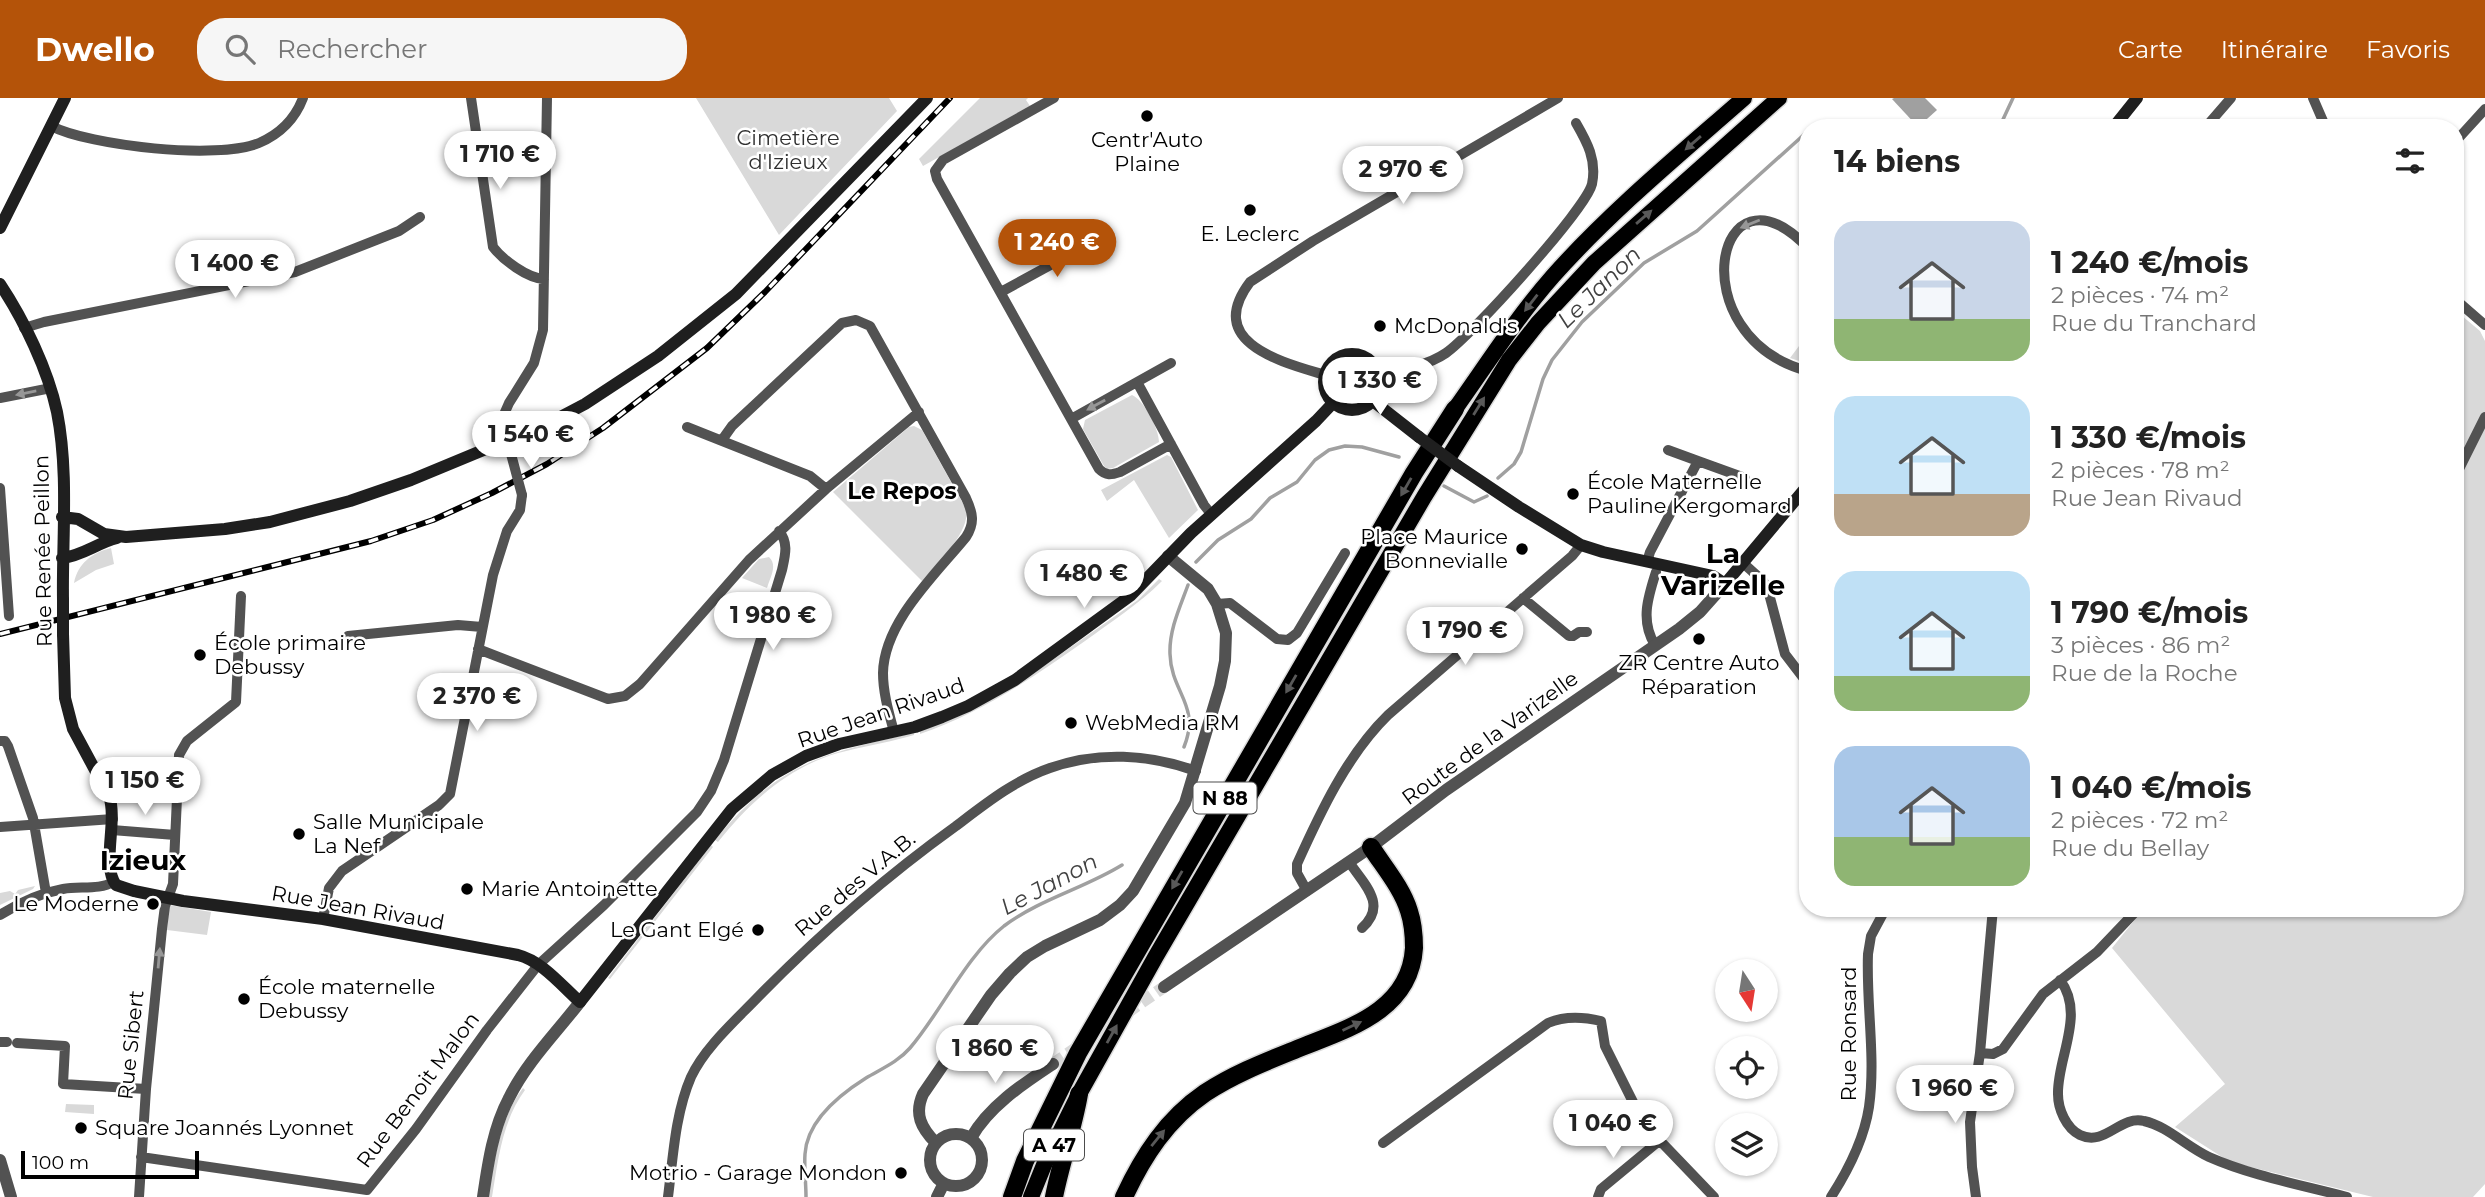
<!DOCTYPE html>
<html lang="fr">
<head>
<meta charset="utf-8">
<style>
	:root { --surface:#fff; --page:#f6f6f6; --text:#222; --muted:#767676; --accent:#b45309 }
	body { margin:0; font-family:Montserrat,sans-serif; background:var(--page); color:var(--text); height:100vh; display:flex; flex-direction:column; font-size:26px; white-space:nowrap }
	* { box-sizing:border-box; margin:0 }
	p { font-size:23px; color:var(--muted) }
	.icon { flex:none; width:38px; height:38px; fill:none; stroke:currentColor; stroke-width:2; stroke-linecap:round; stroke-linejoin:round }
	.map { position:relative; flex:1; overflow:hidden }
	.sheet { position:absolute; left:1799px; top:21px; width:665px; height:798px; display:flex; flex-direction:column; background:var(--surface); border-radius:28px; box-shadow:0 2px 5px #0004 }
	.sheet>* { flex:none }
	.needle { width:46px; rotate:168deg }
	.fabs { position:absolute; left:1715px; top:861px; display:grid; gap:14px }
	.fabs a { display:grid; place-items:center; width:63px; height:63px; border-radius:50%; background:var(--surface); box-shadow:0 2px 5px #0004; font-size:35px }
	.scale { position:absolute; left:21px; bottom:18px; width:178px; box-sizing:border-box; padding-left:7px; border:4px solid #000; border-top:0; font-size:19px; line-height:24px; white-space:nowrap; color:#000; -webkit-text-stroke:5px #fff; paint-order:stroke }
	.price { position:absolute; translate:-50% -60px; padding:0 16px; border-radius:24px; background:#fff; color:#222; font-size:23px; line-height:46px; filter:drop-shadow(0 2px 4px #0008) }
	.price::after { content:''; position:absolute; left:50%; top:42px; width:21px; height:16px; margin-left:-10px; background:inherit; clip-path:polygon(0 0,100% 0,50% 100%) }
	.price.on { background:var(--accent); color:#fff }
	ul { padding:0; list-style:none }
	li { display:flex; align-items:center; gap:21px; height:175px; padding:0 35px }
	li span { display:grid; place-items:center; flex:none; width:196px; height:140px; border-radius:21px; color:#555 }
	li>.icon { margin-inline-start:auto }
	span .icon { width:84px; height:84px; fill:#fffc; stroke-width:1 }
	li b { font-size:30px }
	h2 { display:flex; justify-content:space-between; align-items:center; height:84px; padding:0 35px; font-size:30px }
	header { display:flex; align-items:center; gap:42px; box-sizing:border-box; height:98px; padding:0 35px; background:var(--accent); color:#fff }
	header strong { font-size:33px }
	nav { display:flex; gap:38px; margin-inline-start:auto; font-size:24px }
	.search { width:490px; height:63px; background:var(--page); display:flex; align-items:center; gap:18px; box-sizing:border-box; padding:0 24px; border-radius:28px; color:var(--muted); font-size:26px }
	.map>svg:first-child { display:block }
	.green { fill:#d9d9d9 }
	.water { fill:#a0a0a0 }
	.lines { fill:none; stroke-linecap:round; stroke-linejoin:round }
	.stream { stroke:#a0a0a0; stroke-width:3.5 }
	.tertiary-tunnel { stroke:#d9d9d9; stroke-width:12; stroke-dasharray:12 6; stroke-linecap:butt }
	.trunk-casing { stroke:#dbdbdb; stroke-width:19 }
	.motorway-casing { stroke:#dbdbdb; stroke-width:21 }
	.minor { stroke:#525252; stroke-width:10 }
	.tertiary { stroke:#525252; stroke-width:12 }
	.secondary { stroke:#1f1f1f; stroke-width:12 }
	.trunk { stroke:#000; stroke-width:16 }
	.motorway { stroke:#000; stroke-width:18 }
	.rail-casing { stroke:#000; stroke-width:6 }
	.rail { stroke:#fff; stroke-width:3.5; stroke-dasharray:10; stroke-linecap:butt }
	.minor-bridge { stroke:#525252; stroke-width:10 }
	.secondary-bridge { stroke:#1f1f1f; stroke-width:12 }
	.oneway { fill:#595959 }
	.oneway2 { fill:#979797 }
	.poi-dot { fill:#000; stroke:#fff; stroke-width:2.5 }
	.labels { text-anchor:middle; stroke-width:5; stroke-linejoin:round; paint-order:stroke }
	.shield { fill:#fff; stroke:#4c4c4c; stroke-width:2 }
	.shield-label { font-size:19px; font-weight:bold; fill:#000 }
	.park-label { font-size:21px; fill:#303030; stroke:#fff }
	.poi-label { font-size:21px; fill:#000; stroke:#fff; text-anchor:start }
	.street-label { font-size:21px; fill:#000; stroke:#fff }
	.water-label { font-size:23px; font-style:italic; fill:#414141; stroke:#fff }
	.neighbourhood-label { font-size:23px; font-weight:bold; fill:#000; stroke:#fff }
	.district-label { font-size:28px; font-weight:bold; fill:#000; stroke:#fff }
</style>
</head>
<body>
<header>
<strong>Dwello</strong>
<div class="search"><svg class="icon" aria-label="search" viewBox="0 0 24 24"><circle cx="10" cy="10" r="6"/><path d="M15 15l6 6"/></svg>Rechercher</div>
<nav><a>Carte</a><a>Itinéraire</a><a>Favoris</a></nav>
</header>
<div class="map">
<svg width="2485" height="1099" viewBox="0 0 2485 1099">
	<rect width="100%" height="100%" fill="#fff"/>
	<!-- green -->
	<path class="green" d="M696,0H889L897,13L779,137Z
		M980,0H1028L1026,2L1030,8L923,68L919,61Z
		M2455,212L2480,233L2485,243V1086L2473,1099H2373L2230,1064L2175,1029L2225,986L2112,850L2137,819L2134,810H2455Z
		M1808,236V266L1790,260Z
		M1333 285a19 19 0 1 1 38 0a19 19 0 1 1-38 0Z
		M1132,297C1144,302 1159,331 1159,344L1113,370L1107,371L1104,368L1083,331L1085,322Z
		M914,328L922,332L966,411C971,434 936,466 922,483L833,394L909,329Z
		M1167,357L1171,359L1198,412L1169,440L1134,382L1107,403L1101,392Z
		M111,450L114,466L96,472L74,485C78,465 92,455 111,450Z
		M769,459C778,467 770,480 767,490L742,480L759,461Z
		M1159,481L1162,483C1139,506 1111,524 1085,543C1032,580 982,615 920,636V633L962,617L1011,591L1138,502Z
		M914,635V637L907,639C885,645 861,649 838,655C787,670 750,704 718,744L715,742C779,665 820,656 914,635Z
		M711,747L713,749L610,881L608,880Z
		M35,788L33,791L0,807V795L10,793L15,796L18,792Z
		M169,807L211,814L207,837L167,832Z
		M523,990L525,992C502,1023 498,1063 492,1099H488C495,1062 499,1021 523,990Z
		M66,1006L94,1007V1016L65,1014Z"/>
	<!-- water -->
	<path class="water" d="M1894,0H1925L1937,12L1918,29L1892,1Z"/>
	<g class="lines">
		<!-- stream -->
		<path class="stream" d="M1811,30C1819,22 1826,24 1834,30
			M1999,30L2013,0
			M1498,380L1514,366L1521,354L1543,281L1552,262L1582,224L1644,165L1697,133L1808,33
			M1444,388L1474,404L1487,398
			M1196,464L1218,442L1251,421L1270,400L1297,384L1315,362L1329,352L1345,348L1362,349L1399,359
			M1184,649C1201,607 1171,595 1170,556C1169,532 1180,509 1188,487
			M806,1099C806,1085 804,1070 805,1056C807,1023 839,997 866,980C881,971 898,964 910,950C941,914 966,858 1004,828C1040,801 1085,790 1122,767"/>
		<!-- tertiary-tunnel -->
		<path class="tertiary-tunnel" d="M1053,966L1164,889"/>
		<!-- trunk casing -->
		<g class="trunk-casing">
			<path id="trunk" d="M1455,311C1487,266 1517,219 1553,178C1611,113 1679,57 1744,0
				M1031,1099L1044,1067L1079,996L1156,858L1424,399L1509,262L1538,225L1594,165L1779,0"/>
		</g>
		<!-- motorway casing -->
		<g class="motorway-casing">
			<path id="motorway" d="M1012,1099L1025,1063L1078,955L1414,375L1455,311
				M1054,1099C1061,1064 1073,1031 1079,996
				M1124,1099C1143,1058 1167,1021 1205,995C1234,976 1265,964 1297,951C1346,931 1410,914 1414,850C1414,837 1413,825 1409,813C1402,790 1384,769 1371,749"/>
		</g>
		<!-- minor -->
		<path class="minor" d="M471,0L493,149C503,162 527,180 544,181
			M1054,0L943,62L935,73L937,81L1099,371C1106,378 1111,377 1120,374L1171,346
			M2313,0L2326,30
			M51,28C90,48 218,62 259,45C280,36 295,21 303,0
			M2205,30L2231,0
			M2455,44L2485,11
			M1808,150C1716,53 1678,239 1808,273
			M1001,194L1098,141
			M2455,201L2485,227
			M24,230L44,224L295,174L399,133L420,119
			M1379,276C1401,272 1427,268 1446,255C1470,239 1586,111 1592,86C1597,62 1587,44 1576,25
			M1325,277C1282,264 1204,245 1250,184L1313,143L1558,0
			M1137,284L1171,265
			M0,300L51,290
			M1071,321L1137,284L1204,407L1211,416
			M687,329L810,378L826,391
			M722,342L732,328L842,225L856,222L870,228L966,400C973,415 975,425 966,439C935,477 884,524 883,575C883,595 889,615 894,634
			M1668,352L1698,363
			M511,356L504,336L502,321L509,305L534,265L543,232L547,0
			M2455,379L2485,319
			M0,390L9,518
			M1647,464L1650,454L1698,363L1745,380
			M1743,465L1763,483L1768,492L1785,556L1808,586
			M1523,500L1569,538H1573L1579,534H1587
			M1217,506L1230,505L1277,541L1288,542L1297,535L1345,455
			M348,538L458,527L482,529
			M1655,547C1640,523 1648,499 1656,474
			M478,551L608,601L625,598L640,586L749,462L826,391L919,314
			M0,643H5L8,648L33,720L46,795
			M0,729L113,721
			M112,732L175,737
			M1349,764C1364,786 1388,807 1362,830
			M1307,793L1297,775V766C1320,715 1347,657 1388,617L1572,458L1581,447
			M0,817C19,805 41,795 63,791C79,788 100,792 113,784
			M323,821L329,790L342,773L439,707L450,696L493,477L507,433L520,412L522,397
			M2060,882C2086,916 2057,960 2058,996C2058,1011 2066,1030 2080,1037C2105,1049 2120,1017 2144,1023C2167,1028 2187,1049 2209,1059C2252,1078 2302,1087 2347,1099
			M0,944H7
			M17,945L65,948L63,986L146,991
			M1980,955L1993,956L2003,951L2043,896L2097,854L2139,810
			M1383,1045L1548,925C1564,918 1584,919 1601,923L1605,948L1644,1026L1714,1099
			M141,1059L367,1092L416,1031L487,932L538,867L604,807L697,714L711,693L724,662L782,472C785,458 789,445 779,433
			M139,1099L146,991L162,831L165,808L173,786L179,657L187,643L236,604L241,498
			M668,1099C673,1060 675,1016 691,979C705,949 736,922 759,898C820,836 885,779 956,728C985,706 1015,682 1050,670C1098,653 1149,656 1196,673
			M1598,1099L1601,1091L1659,1043
			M1831,1099C1849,1071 1864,1042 1869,1009C1876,959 1866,907 1868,856L1871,838L1886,810
			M1976,1099L1972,1069L1970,1024L1980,955L1993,810"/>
		<!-- tertiary -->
		<path class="tertiary" d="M1164,889L1371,749L1446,692L1679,531L1700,514L1725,486
			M930 1062a26 26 0 1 1 52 0a26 26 0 1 1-52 0Z
			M971,1040C989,1008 1023,986 1053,966
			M936,1045C921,1030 914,1016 923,996L991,897L1010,875L1027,859L1045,848L1100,822L1120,807L1133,793L1185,705L1220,588L1225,563L1226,535L1217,506L1208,491L1168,458
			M0,1062L11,1099
			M483,1099C488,1065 493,1030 509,1000C526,965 556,935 580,904
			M937,1099L944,1085"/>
		<!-- secondary -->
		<path class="secondary" d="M2113,30L2137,0
			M0,130L65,0
			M0,186C24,222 48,272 57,314C69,375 62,440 63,502
			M1324 284a28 28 0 1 1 56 0a28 28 0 1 1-56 0Z
			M1373,303L1419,339
			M1458,368L1519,409L1581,447L1603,454L1713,478L1725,486L1808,387
			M62,419L78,421L104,436L126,439L225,431L270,424L350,403L411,382L549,325L585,306L658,258L736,196L927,0
			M62,460C82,458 97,445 117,440
			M63,536L65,600L73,631L109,698C118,723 101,767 116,787L134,793L183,803L323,821L518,857C542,863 562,888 580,904L732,711L772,677L806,658L839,646L915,629L942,619L968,608L1015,582L1130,498L1191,435L1316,323L1333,305"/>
		<!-- trunk -->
		<use href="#trunk" class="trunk"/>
		<!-- motorway -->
		<use href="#motorway" class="motorway"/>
		<!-- rail casing -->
		<g class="rail-casing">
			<path id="rail" d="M0,536L371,443L433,422L492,395L547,366L603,330L707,250L765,194L950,0"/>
		</g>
		<!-- rail -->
		<use href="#rail" class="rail"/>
		<!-- minor-bridge -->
		<path class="minor-bridge" d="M511,356L522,397"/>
		<!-- secondary-bridge -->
		<path class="secondary-bridge" d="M1419,339L1458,368
			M63,502V536"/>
	</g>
	<!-- one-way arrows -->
	<defs><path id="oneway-solid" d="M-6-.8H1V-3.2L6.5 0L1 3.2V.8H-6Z" transform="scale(1.75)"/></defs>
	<g class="oneway">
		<use href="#oneway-solid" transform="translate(1693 45) rotate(139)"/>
		<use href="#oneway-solid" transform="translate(1644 119) rotate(-41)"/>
		<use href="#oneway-solid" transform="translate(1531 205) rotate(128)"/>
		<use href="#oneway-solid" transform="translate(1479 308) rotate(-58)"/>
		<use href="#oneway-solid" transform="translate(1406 389) rotate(120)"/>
		<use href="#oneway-solid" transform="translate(1291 586) rotate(120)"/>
		<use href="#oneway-solid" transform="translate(1177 782) rotate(120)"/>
		<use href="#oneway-solid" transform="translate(1352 928) rotate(-25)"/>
		<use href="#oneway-solid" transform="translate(1112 936) rotate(-61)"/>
		<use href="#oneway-solid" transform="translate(1158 1040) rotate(-51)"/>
	</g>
	<g class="oneway2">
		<use href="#oneway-solid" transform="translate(1750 126) rotate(158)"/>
		<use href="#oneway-solid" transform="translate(26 295) rotate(169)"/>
		<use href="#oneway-solid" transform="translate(1096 307) rotate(151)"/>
		<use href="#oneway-solid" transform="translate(159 860) rotate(-85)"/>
	</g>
	<!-- markers -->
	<g class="poi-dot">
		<circle cx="1147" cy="18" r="7"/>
		<circle cx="1250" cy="112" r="7"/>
		<circle cx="1380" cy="228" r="7"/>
		<circle cx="1573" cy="396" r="7"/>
		<circle cx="1522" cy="451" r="7"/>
		<circle cx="1699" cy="541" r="7"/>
		<circle cx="200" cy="557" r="7"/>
		<circle cx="1071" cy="625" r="7"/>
		<circle cx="299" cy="736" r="7"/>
		<circle cx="467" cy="791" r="7"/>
		<circle cx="153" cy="806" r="7"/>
		<circle cx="758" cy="832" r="7"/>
		<circle cx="244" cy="901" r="7"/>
		<circle cx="81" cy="1030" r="7"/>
		<circle cx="901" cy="1075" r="7"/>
	</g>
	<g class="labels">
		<!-- shield labels -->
		<g class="shield">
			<rect x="1193.5" y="684.5" width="63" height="31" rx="5"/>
			<rect x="1024" y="1031.5" width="60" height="31" rx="5"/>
		</g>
		<g class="shield-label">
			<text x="1225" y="707">N 88</text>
			<text x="1054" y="1054">A 47</text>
		</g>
		<!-- park labels -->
		<g class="park-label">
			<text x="788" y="47">Cimetière<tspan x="788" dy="24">d'Izieux</tspan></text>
		</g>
		<!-- poi labels -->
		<g class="poi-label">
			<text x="1147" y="49" text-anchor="middle">Centr'Auto<tspan x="1147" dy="24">Plaine</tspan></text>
			<text x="1250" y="143" text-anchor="middle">E. Leclerc</text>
			<text x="1394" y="235">McDonald's</text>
			<text x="1587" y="391">École Maternelle<tspan x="1587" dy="24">Pauline Kergomard</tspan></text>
			<text x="1508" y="446" text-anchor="end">Place Maurice<tspan x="1508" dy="24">Bonnevialle</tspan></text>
			<text x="214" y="552">École primaire<tspan x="214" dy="24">Debussy</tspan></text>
			<text x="1699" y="572" text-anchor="middle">ZR Centre Auto<tspan x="1699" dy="24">Réparation</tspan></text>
			<text x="1085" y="632">WebMedia RM</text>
			<text x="313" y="731">Salle Municipale<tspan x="313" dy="24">La Nef</tspan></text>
			<text x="481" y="798">Marie Antoinette</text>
			<text x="139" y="813" text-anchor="end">Le Moderne</text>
			<text x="744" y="839" text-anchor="end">Le Gant Elgé</text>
			<text x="258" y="896">École maternelle<tspan x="258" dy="24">Debussy</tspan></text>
			<text x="95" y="1037">Square Joannés Lyonnet</text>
			<text x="887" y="1082" text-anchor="end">Motrio - Garage Mondon</text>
		</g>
		<!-- street labels -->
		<g class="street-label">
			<text transform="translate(43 453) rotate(-91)" y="7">Rue Renée Peillon</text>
			<text transform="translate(881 615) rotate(-19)" y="7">Rue Jean Rivaud</text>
			<text transform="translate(1490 640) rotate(-36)" y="7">Route de la Varizelle</text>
			<text transform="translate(855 786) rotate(-40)" y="7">Rue des V.A.B.</text>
			<text transform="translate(358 810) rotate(10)" y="7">Rue Jean Rivaud</text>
			<text transform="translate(1849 936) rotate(-90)" y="7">Rue Ronsard</text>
			<text transform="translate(131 947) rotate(-84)" y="7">Rue Sibert</text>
			<text transform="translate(418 992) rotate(-53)" y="7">Rue Benoit Malon</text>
		</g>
		<!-- water labels -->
		<g class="water-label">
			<text transform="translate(1599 189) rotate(-44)" y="8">Le Janon</text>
			<text transform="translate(1049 786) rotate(-28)" y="8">Le Janon</text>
		</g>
		<!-- neighbourhood labels -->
		<g class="neighbourhood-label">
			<text x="902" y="401">Le Repos</text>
		</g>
		<!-- district labels -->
		<g class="district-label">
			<text x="1723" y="465">La<tspan x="1723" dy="32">Varizelle</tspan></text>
			<text x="143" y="772">Izieux</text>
		</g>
	</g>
</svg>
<div class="fabs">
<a><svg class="needle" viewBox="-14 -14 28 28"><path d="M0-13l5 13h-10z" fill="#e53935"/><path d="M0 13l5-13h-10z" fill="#767676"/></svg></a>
<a><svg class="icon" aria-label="locate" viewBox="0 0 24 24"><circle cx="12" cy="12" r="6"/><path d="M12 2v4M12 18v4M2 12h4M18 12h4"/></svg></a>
<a><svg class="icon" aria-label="layers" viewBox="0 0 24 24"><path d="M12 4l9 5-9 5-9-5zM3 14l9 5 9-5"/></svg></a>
</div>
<div class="scale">100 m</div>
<b class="price" style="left:500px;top:93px">1 710 €</b>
<b class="price" style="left:1403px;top:108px">2 970 €</b>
<b class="price on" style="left:1057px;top:181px">1 240 €</b>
<b class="price" style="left:235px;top:202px">1 400 €</b>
<b class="price" style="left:1380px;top:319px">1 330 €</b>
<b class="price" style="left:531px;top:373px">1 540 €</b>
<b class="price" style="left:1084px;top:512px">1 480 €</b>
<b class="price" style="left:773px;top:554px">1 980 €</b>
<b class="price" style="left:1465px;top:569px">1 790 €</b>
<b class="price" style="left:477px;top:635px">2 370 €</b>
<b class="price" style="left:145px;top:719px">1 150 €</b>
<b class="price" style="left:995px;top:987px">1 860 €</b>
<b class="price" style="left:1955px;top:1027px">1 960 €</b>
<b class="price" style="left:1613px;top:1062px">1 040 €</b>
<section class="sheet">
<h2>14 biens<svg class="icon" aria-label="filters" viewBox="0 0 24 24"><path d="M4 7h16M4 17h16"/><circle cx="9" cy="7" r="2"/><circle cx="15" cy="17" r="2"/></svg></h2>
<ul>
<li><span style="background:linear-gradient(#c9d6e8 70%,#8fb573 0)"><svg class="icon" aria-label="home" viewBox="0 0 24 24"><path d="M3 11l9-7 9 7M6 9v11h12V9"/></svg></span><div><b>1 240 €/mois</b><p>2 pièces · 74 m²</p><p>Rue du Tranchard</p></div></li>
<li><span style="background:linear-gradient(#bfe0f5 70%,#b9a48a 0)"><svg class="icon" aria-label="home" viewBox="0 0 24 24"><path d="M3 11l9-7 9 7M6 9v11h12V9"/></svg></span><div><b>1 330 €/mois</b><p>2 pièces · 78 m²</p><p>Rue Jean Rivaud</p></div></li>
<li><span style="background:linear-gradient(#bfe0f5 75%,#8fb573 0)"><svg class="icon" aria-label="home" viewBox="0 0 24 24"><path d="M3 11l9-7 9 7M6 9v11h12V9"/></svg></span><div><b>1 790 €/mois</b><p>3 pièces · 86 m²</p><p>Rue de la Roche</p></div></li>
<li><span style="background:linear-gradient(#a9c7e8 65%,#8fb573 0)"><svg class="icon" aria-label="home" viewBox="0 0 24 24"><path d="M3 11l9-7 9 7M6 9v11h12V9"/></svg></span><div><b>1 040 €/mois</b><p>2 pièces · 72 m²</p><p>Rue du Bellay</p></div></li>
</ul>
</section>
</div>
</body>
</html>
